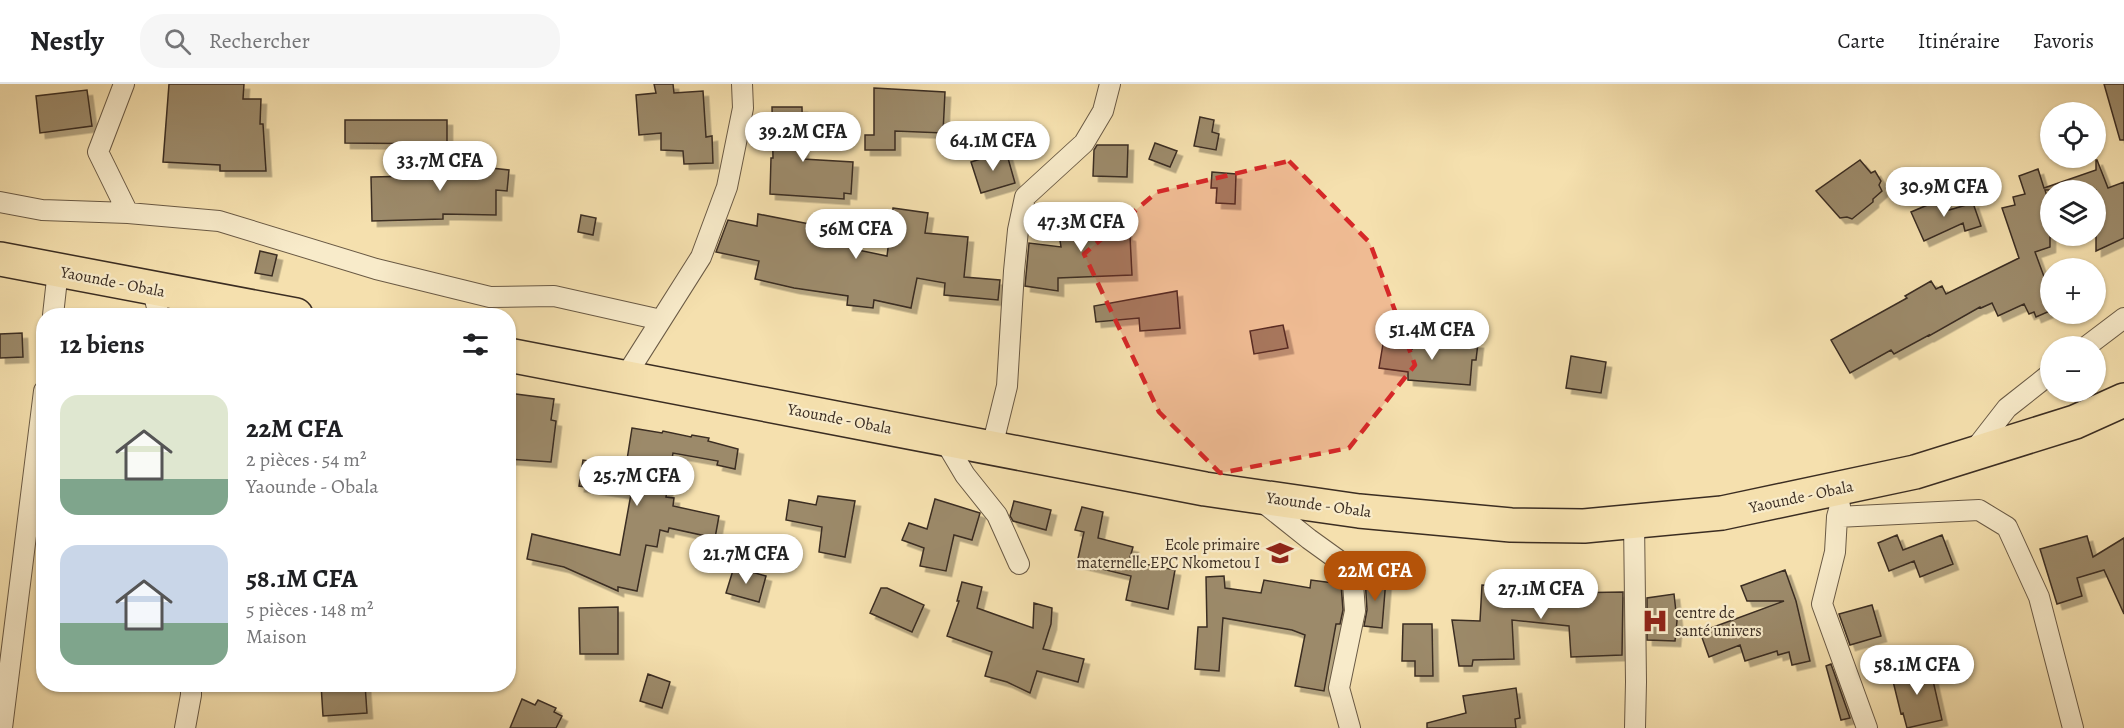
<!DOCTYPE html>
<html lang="fr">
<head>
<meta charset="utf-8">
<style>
	:root { --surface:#fff; --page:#f6f6f6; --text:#202124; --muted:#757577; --line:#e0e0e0; --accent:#b45309 }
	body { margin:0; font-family:Alegreya,serif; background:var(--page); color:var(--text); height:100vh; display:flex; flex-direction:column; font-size:22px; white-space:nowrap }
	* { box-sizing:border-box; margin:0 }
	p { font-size:20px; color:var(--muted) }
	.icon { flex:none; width:33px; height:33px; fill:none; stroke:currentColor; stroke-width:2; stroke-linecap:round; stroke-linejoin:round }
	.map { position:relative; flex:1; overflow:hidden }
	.panel { position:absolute; left:36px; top:224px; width:480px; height:384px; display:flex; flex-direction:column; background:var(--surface); border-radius:24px; box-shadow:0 2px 4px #0004 }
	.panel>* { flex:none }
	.tools { position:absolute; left:2040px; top:18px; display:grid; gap:12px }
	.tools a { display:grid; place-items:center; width:66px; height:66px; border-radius:50%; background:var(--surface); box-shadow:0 2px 4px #0004; font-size:30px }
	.price { position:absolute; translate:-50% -51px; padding:0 14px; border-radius:21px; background:#fff; color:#222; font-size:20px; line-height:39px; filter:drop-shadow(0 2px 3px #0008) }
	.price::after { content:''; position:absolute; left:50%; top:36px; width:18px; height:14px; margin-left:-9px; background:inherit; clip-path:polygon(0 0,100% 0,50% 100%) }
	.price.on { background:var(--accent); color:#fff }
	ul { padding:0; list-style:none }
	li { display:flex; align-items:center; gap:18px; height:150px; padding:0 24px }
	li span { display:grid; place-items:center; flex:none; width:168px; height:120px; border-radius:18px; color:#555 }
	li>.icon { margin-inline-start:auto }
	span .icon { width:72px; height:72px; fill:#fffc; stroke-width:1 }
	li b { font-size:26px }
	h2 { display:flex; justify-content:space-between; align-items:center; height:72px; padding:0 24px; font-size:26px }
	header { display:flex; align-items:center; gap:36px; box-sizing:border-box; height:84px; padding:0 30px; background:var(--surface); border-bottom:2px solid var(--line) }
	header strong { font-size:28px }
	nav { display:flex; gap:33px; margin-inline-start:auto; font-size:21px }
	.search { width:420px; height:54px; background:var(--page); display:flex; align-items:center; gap:15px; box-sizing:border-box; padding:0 21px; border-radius:24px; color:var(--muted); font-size:22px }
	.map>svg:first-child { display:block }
	.building { fill:#9c8a6b; stroke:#3b2d22; stroke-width:1.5; filter:url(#shadow) }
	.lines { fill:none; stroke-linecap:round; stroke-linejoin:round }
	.street-casing { stroke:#6a5a45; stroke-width:22 }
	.highway-casing { stroke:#3b2d22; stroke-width:36 }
	.street { stroke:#f8ebca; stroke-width:20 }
	.highway { stroke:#f5e0ae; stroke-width:33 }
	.marked { fill:#d62828; fill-opacity:0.2; stroke:#d62828; stroke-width:4.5; stroke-dasharray:12 8; stroke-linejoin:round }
	.labels { text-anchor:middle; stroke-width:4.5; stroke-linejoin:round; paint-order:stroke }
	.street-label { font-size:16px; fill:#3b2d22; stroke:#f8ebca }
	.poi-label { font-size:16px; fill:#3b2d22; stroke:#f8ebca; text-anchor:end }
</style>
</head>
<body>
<header>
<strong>Nestly</strong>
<div class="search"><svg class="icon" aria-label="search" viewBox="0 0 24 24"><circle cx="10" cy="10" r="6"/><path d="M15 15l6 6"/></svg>Rechercher</div>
<nav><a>Carte</a><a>Itinéraire</a><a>Favoris</a></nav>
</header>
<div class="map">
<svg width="2124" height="644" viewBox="0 0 2124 644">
	<defs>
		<filter id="shadow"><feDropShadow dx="5.5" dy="5.5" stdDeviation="0" flood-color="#0004"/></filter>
	</defs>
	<rect width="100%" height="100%" fill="#f5e0ae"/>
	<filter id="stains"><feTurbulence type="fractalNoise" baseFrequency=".00333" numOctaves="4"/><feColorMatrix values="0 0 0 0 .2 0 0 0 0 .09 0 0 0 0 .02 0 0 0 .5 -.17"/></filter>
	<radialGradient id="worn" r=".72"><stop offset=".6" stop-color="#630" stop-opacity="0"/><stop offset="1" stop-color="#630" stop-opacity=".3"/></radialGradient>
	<!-- building -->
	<path class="building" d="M169,0H244L243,15H261L260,40H263L266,87H220V81L163,78Z
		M654,0H673L674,9L703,7L706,53L712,52L713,79L684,80L683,67L661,66V49L639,51L636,11L656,9Z
		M2104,0H2124V56H2120Z
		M874,4L945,8L943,49L895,47V66H865V51H874Z
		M87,6L92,42L40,49L36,12Z
		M772,23H802L803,75L853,78L851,110L844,109V115L770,110L771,74H773Z
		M1200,33L1214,36L1212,48L1219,50L1216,66L1194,62Z
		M345,36H447V60L345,59Z
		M1155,59L1177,67L1170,83L1149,75Z
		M1097,61H1128L1127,93L1093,92L1094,66Z
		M460,63L483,65L482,83L509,86L507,107L496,106V131L443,130V135L372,137L371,93L459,91Z
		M1006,67L1015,99L981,109L971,78Z
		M1860,76L1871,89L1875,87L1881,97L1879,101L1882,107L1873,115V118L1852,135L1847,133L1840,134L1816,107Z
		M2096,76H2097L2108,104L2124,98V154L2096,167V106H2045L2050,122V163L2035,168L2050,209V227L2036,233L2034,228L2029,230L2024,220L1998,232L1992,219L1981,224L1980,223L1929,252V251L1894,270L1891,266L1850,289L1831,256L1907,214L1905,212L1931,197L1936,205L1942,202L1946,210L2019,174L2002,124L2015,121L2013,113L2025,110L2019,92L2038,85L2044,104L2096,86Z
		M1212,88L1236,90L1235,120L1216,119L1217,104H1211Z
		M1944,114L1949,126L1973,119L1981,142L1965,147L1963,139L1924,157L1911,128Z
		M893,124L928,129L925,149L968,153L964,193L1000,196L998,216L944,211L945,199L917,194L911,224L874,216L873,224L847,221L848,212L794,204L755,195L759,177L716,168L728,136L757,142L758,130L856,149L853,165L887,172Z
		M581,131L596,134L593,151L578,148Z
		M1090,133L1091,137L1126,135V151L1130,152L1132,191L1058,194V207L1025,202L1029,159L1061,163L1057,138Z
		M260,167L277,171L272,192L255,189Z
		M1177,207L1180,244L1140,247L1139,234L1096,238L1094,222Z
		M1283,241L1288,264L1254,270L1250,247Z
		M22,249L23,273L0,274V250Z
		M1413,254L1478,259L1476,276H1472L1470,301L1408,296V288L1379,284L1383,260L1412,265Z
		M1571,272L1606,278L1601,309L1566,304Z
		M508,309L554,315L551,336L556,337L551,378L508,375Z
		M632,344L662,349L663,347L691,353L692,351L709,354L708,357L738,365L735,385L717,381L718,377L673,369L666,413L674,414L673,422L719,432L715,454L669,444L668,448L660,446L657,463L646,461L637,507L618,503V507L564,483L527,475L532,450L620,471L631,410L579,402L583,376L626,382Z
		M818,412L855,417L845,473L819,468L822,443L786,436L789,416L816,421Z
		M935,415L980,429L972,456L954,451L946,487L920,482L924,464L902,456L909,439L927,445Z
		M1014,417L1051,426L1046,446L1013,437L1010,432Z
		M1082,423L1103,428L1098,454L1133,463L1129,477L1175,486L1168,525L1126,516L1131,492L1077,479L1084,448L1075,446Z
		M1897,451L1903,466L1942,451L1953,480L1920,493L1914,477L1889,487L1878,459Z
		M2087,452L2093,473L2124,454V530L2104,486L2077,494L2082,512L2057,520L2040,465Z
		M734,483L766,492L759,518L726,509Z
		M1785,486L1796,517L1810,577L1792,581L1789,568L1778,571L1777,567L1745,577L1740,561L1709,573L1700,548L1784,517H1747L1741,502Z
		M1224,492L1225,504L1261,509L1264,496L1310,504L1311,496L1341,500L1343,526L1340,540H1336L1324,607L1295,602L1305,551L1292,546L1223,534L1219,587L1195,585L1198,543H1207L1206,493Z
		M1365,493L1386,495L1382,544L1364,542L1367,526Z
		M1518,494L1564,498L1563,509L1623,508L1622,571L1571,573L1569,542L1512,536L1514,575L1473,576L1472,582H1459L1452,536L1480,537L1482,501L1517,503Z
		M962,498L982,503L977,524L1033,544L1034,519L1052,524L1051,540L1043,565L1084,575L1078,598L1037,587L1030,609L1007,598L985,592L992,568L947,552L959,517H957Z
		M881,504H887L924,521L912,548L870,529Z
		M1674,510L1677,537L1675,557L1647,556V514Z
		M1872,521L1881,552L1850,561L1839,530Z
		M618,523V570H580L579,524Z
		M1403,540H1432L1433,592H1415V577H1402Z
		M1929,579L1942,636L1907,644L1903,629L1901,630L1891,589Z
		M1831,580L1850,634L1841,636L1826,582Z
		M648,590L670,598L662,624L640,617Z
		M321,600H365L367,629L323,632Z
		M1516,604L1520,634L1515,635L1516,644H1427V639L1466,629L1463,612Z
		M522,615L535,621L538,616L556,624L554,628L562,632L556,644H510Z"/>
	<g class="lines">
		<!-- street casing -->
		<g class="street-casing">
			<path id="street" d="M124,0L98,68L128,129
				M0,118L42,126L128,129L219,137L376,185L490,213L554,212L661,236
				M152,204L159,231
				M53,231L58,186
				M2087,262L2124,234
				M625,293L701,173L727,103L743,24L742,0
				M943,354L965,391L997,431L1019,480
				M992,363L1007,302L1014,187L1018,146L1025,113L1084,59L1103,27L1110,0
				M1972,369L2007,324L2050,290
				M1259,415L1309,455L1352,486L1355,527L1339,604L1350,644
				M1840,422L1837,433L1835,468L1822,520L1867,644
				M1837,433L1979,426L2007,443L2039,513L2073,644
				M1634,437L1636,598L1635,644
				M2,644L44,307
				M185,644L191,611V600"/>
		</g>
		<!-- highway casing -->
		<g class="highway-casing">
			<path id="highway" d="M0,175L296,231
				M508,271L1205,405L1359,427L1511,441L1584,442L1722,429L1915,388L2075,338L2124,316"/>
		</g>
		<!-- street -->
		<use href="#street" class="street"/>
		<!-- highway -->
		<use href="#highway" class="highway"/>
	</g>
	<!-- marked area -->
	<path class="marked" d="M1289,77L1370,159L1415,281L1349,364L1220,389L1159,328L1084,170L1157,108Z"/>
	<!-- icons -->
	<defs>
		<g id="school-bare" transform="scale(2.07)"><path d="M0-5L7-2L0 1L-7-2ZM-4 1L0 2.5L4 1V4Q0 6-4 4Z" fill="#8f2418" stroke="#f8ebca" stroke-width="2.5" paint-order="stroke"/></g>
		<g id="hospital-bare" transform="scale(2.07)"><path d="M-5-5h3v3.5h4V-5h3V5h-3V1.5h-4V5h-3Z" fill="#8f2418" stroke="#f8ebca" stroke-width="2.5" paint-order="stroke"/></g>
	</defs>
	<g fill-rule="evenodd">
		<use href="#school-bare" x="1280" y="469"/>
		<use href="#hospital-bare" x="1655" y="537"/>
	</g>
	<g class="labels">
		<!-- street labels -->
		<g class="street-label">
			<text transform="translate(113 197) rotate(11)" y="6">Yaounde - Obala</text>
			<text transform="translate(840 334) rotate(11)" y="6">Yaounde - Obala</text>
			<text transform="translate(1801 412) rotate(-12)" y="6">Yaounde - Obala</text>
			<text transform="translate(1319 420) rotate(8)" y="6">Yaounde - Obala</text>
		</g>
		<!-- poi labels -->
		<g class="poi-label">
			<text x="1260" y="466">Ecole primaire<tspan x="1260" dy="18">maternelle EPC Nkometou I</tspan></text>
			<text x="1675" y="534" text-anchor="start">centre de<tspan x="1675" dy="18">santé univers</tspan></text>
		</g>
	</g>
	<rect width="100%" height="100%" filter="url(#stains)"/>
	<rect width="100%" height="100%" fill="url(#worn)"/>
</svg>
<div class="tools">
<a><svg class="icon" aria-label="locate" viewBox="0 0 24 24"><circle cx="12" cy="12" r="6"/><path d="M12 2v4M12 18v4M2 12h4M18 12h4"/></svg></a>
<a><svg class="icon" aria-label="layers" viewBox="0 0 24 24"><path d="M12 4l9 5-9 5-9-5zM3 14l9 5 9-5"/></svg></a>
<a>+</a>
<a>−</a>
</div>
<b class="price" style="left:803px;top:79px">39.2M CFA</b>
<b class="price" style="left:993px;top:88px">64.1M CFA</b>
<b class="price" style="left:440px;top:108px">33.7M CFA</b>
<b class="price" style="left:1944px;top:134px">30.9M CFA</b>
<b class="price" style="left:1081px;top:169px">47.3M CFA</b>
<b class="price" style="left:856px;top:176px">56M CFA</b>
<b class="price" style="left:1432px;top:277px">51.4M CFA</b>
<b class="price" style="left:637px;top:423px">25.7M CFA</b>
<b class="price" style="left:746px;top:501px">21.7M CFA</b>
<b class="price on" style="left:1375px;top:518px">22M CFA</b>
<b class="price" style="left:1541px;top:536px">27.1M CFA</b>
<b class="price" style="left:1917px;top:612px">58.1M CFA</b>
<section class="panel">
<h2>12 biens<svg class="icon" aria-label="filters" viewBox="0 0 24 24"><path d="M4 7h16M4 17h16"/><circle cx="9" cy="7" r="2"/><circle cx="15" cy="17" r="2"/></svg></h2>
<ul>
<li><span style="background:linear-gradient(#dfe7d0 70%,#7fa58c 0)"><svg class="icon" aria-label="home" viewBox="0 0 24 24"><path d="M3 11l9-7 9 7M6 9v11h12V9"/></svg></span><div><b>22M CFA</b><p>2 pièces · 54 m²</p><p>Yaounde - Obala</p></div></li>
<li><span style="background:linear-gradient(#c9d6e8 65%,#7fa58c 0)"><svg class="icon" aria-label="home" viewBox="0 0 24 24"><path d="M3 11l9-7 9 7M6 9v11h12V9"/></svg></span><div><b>58.1M CFA</b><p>5 pièces · 148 m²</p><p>Maison</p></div></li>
</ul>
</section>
</div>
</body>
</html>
